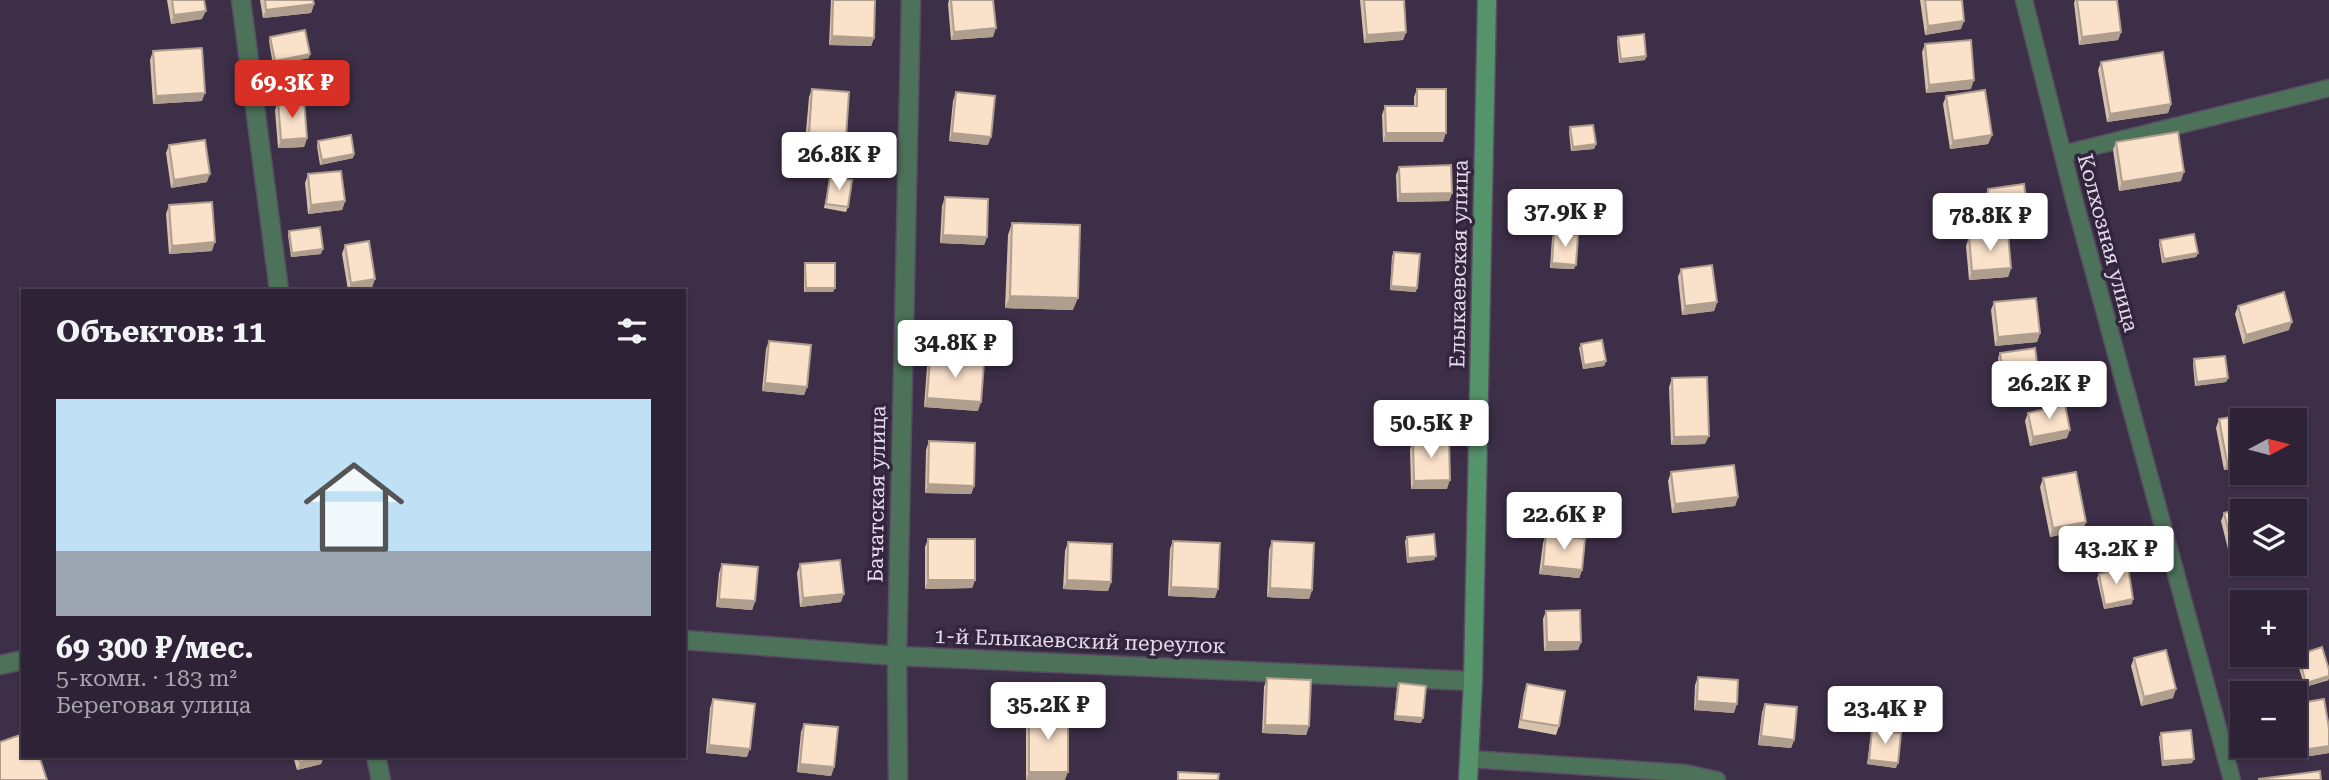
<!DOCTYPE html>
<html lang="ru">
<head>
<meta charset="utf-8">
<style>
	:root { --surface:#2e2336; --page:#3a2f42; --text:#f1f3f6; --muted:#a7a4ad; --line:#494051; --accent:#d93025 }
	body { margin:0; font-family:"Roboto Serif",serif; background:var(--page); color:var(--text); height:100vh; display:flex; flex-direction:column; font-size:26px; white-space:nowrap }
	* { box-sizing:border-box; margin:0 }
	p { font-size:23px; color:var(--muted) }
	.icon { flex:none; width:38px; height:38px; fill:none; stroke:currentColor; stroke-width:2; stroke-linecap:round; stroke-linejoin:round }
	.map { position:relative; flex:1; overflow:hidden }
	.panel { position:absolute; left:21px; top:289px; width:665px; height:469px; display:flex; flex-direction:column; background:var(--surface); border-radius:0px; box-shadow:0 2px 5px #0004,0 0 0 2px var(--line) }
	.panel>* { flex:none }
	.needle { width:46px; rotate:83deg }
	.fabs { position:absolute; left:2230px; top:408px; display:grid; gap:14px }
	.fabs a { display:grid; place-items:center; width:77px; height:77px; border-radius:0px; background:var(--surface); box-shadow:0 2px 5px #0004,0 0 0 2px var(--line); font-size:35px }
	.price { position:absolute; translate:-50% -60px; padding:0 16px; border-radius:7px; background:#fff; color:#222; font-size:23px; line-height:46px; filter:drop-shadow(0 2px 4px #0008) }
	.price::after { content:''; position:absolute; left:50%; top:42px; width:21px; height:16px; margin-left:-10px; background:inherit; clip-path:polygon(0 0,100% 0,50% 100%) }
	.price.active { background:var(--accent); color:#fff }
	ul { padding:0; list-style:none }
	li { display:grid; align-content:center; gap:14px; height:371px; padding:0 35px }
	li span { display:grid; place-items:center; height:217px; border-radius:0px; color:#555 }
	li>.icon { margin-inline-start:auto }
	span .icon { width:126px; height:126px; fill:#fffc; stroke-width:1 }
	li b { font-size:30px }
	h2 { display:flex; justify-content:space-between; align-items:center; height:84px; padding:0 35px; font-size:30px }
	.map>svg:first-child { display:block }
	.lines { fill:none; stroke-linecap:round; stroke-linejoin:round }
	.lane-casing { stroke:#584b62; stroke-width:19 }
	.street-casing { stroke:#584b62; stroke-width:21 }
	.secondary-casing { stroke:#584b62; stroke-width:21 }
	.lane { stroke:#4c7259; stroke-width:16 }
	.street { stroke:#4c7259; stroke-width:18 }
	.secondary { stroke:#55936b; stroke-width:18 }
	.wall { fill:#d7c2ae }
	.shaded-wall { fill:#af9e8d }
	.building { fill:#fae1ca; stroke:#af9e8d; stroke-width:2 }
	.labels { text-anchor:middle; stroke-width:7; stroke-linejoin:round; paint-order:stroke }
	.street-label { font-size:21px; fill:#e4dbeb; stroke:#33253d }
</style>
</head>
<body>
<div class="map">
<svg width="2329" height="780" viewBox="0 0 2329 780">
	<rect width="100%" height="100%" fill="#3d2f48"/>
	<g class="lines">
		<!-- lane casing -->
		<g class="lane-casing">
			<path id="lane" d="M2024,0L2074,199L2232,780
				M2063,154L2329,88
				M1469,759L1685,773L1717,780"/>
		</g>
		<!-- street casing -->
		<g class="street-casing">
			<path id="street" d="M241,0L279,290
				M684,640L897,656L1473,681
				M0,665L23,660
				M376,756L381,780
				M898,780L897,656L911,0"/>
		</g>
		<!-- secondary casing -->
		<g class="secondary-casing">
			<path id="secondary" d="M1468,780L1473,681L1487,0"/>
		</g>
		<!-- lane -->
		<use href="#lane" class="lane"/>
		<!-- street -->
		<use href="#street" class="street"/>
		<!-- secondary -->
		<use href="#secondary" class="secondary"/>
	</g>
	<!-- wall -->
	<path class="wall" d="M167,0H204L202,19L171,24Z
		M260,0H313L314,4L311,13L263,18Z
		M831,0H875L874,38L871,46L829,45Z
		M949,0H993V37L951,40L948,4Z
		M1360,0H1404L1406,32L1403,40L1364,43Z
		M1920,0H1962L1961,29L1925,35Z
		M2075,0H2117L2121,32L2118,40L2079,45L2074,3Z
		M270,37L309,58L273,65L269,41Z
		M1618,37L1646,56L1645,60L1619,63L1617,41Z
		M1925,44L1971,89L1926,93L1922,52Z
		M153,51L202,101L153,104L150,60Z
		M2101,62L2171,104L2168,113L2107,122L2098,70Z
		M812,89L846,137L843,146L805,143L809,97Z
		M1417,89L1443,142H1383L1382,115L1385,106H1414V97Z
		M956,92L988,145L949,141L953,101Z
		M1946,96L1992,135L1988,144L1950,149L1943,104Z
		M278,101L307,138L304,147L278,148L275,110Z
		M1570,127L1596,144L1594,149L1571,151L1569,132Z
		M318,141L354,154L353,158L320,165L317,146Z
		M2116,142L2181,181L2119,191L2113,150Z
		M169,145L207,182L171,188L166,153Z
		M1399,167L1452,193L1449,201L1397,202L1396,175Z
		M308,174L345,201L342,210L308,214L305,183Z
		M830,177L848,207L846,212L824,208Z
		M1988,189L2025,209L1989,214L1986,194Z
		M945,197L987,237L984,245L940,243L942,206Z
		M169,205L212,251L169,254L166,214Z
		M1012,223L1073,310L1005,308L1008,235Z
		M289,231L321,254L291,257L288,235Z
		M1554,233L1574,269L1550,268L1552,238Z
		M1969,237L2011,268L2008,277L1969,280L1966,246Z
		M2160,240L2198,253L2196,257L2162,263L2159,244Z
		M345,245L372,288L356,290H348L342,254Z
		M1394,252L1416,292L1390,290L1392,256Z
		M805,263L833,292H804V267Z
		M1681,269L1717,302L1714,311L1682,315L1678,277Z
		M1994,302L2040,333L2037,342L1995,346L1991,310Z
		M2238,306L2289,330L2243,344L2235,314Z
		M769,341L807,387L804,395L762,391L766,349Z
		M1581,344L1606,361L1604,366L1583,369L1579,348Z
		M2000,353L2038,369L2036,374L2001,378L1998,358Z
		M930,359L978,411L924,407L927,367Z
		M2194,359L2228,378L2226,382L2195,386L2193,364Z
		M1672,378L1705,444L1671,445L1669,387Z
		M2028,413L2067,438L2030,446L2025,421Z
		M2219,419L2242,467L2224,470L2216,428Z
		M929,441L974,486L971,494L925,493L926,450Z
		M1413,441L1447,489H1411L1410,449Z
		M1671,472L1738,497L1735,506L1672,513L1668,481Z
		M2043,478L2083,530L2050,537L2040,487Z
		M2224,513L2268,564L2234,573L2221,521Z
		M1546,534L1582,570L1579,578L1539,574L1543,543Z
		M1407,537L1434,560L1407,563L1405,541Z
		M928,539L975,580L972,588L925,589V547Z
		M1173,541L1215,598L1168,596L1170,549Z
		M1272,541L1312,590L1309,599L1267,597L1269,550Z
		M1068,542L1111,582L1108,591L1063,589L1065,551Z
		M722,564L755,601L752,610L716,607L719,573Z
		M800,564L841,602L800,607L797,573Z
		M2099,574L2132,604L2104,609L2097,578Z
		M1546,611L1581,642L1578,650L1544,651L1543,619Z
		M2298,655L2329,680L2305,687L2296,659Z
		M2134,658L2173,698L2141,706L2131,666Z
		M1698,677L1734,713L1694,710L1695,685Z
		M1267,678L1309,726L1306,735L1262,733L1264,687Z
		M1399,683L1421,723L1394,720L1397,687Z
		M1527,684L1559,726L1556,735L1518,728L1524,693Z
		M713,699L747,757L706,753L710,708Z
		M1765,704L1794,740L1791,748L1758,745L1762,712Z
		M1029,712L1065,780H1026V721Z
		M804,724L834,767L831,776L797,772L801,732Z
		M1872,730L1896,768L1867,764L1871,734Z
		M2161,733L2192,763L2162,766L2159,737Z
		M2290,746H2294L2329,753L2292,759Z
		M293,756H324L321,764L297,770Z"/>
	<!-- shaded-wall -->
	<path class="shaded-wall" d="M314,4L311,13L263,18L266,10Z
		M206,11L202,19L171,24L174,15Z
		M1964,21L1961,29L1925,35L1928,26Z
		M996,28L993,37L951,40L954,32Z
		M1406,32L1403,40L1364,43L1367,35Z
		M2121,32L2118,40L2079,45L2082,37Z
		M832,36L874,38L871,46L829,45Z
		M310,54L309,58L273,65L275,61Z
		M1646,56L1645,60L1619,63L1621,59Z
		M1974,80L1971,89L1926,93L1929,85Z
		M205,93L202,101L153,104L156,96Z
		M2171,104L2168,113L2107,122L2110,114Z
		M952,133L991,137L988,145L949,141Z
		M1386,133H1446L1443,142H1383Z
		M809,134L846,137L843,146L805,143Z
		M1992,135L1988,144L1950,149L1953,141Z
		M307,138L304,147L278,148L281,140Z
		M1596,144L1594,149L1571,151L1573,147Z
		M354,154L353,158L320,165L322,160Z
		M2184,172L2181,181L2119,191L2122,182Z
		M210,174L207,182L171,188L174,180Z
		M1452,193L1449,201L1397,202L1400,194Z
		M345,201L342,210L308,214L311,205Z
		M2027,205L2025,209L1989,214L1991,210Z
		M943,235L987,237L984,245L940,243Z
		M215,242L212,251L169,254L172,246Z
		M323,249L321,254L291,257L292,253Z
		M2198,253L2196,257L2162,263L2164,259Z
		M1552,263L1576,265L1574,269L1550,268Z
		M2011,268L2008,277L1969,280L1972,271Z
		M375,279L372,288L348,290L351,283Z
		M1391,286L1417,288L1416,292L1390,290Z
		M806,288H835L833,292H804Z
		M1010,296L1078,298L1073,310L1005,308Z
		M1717,302L1714,311L1682,315L1685,306Z
		M2292,322L2289,330L2243,344L2246,335Z
		M2040,333L2037,342L1995,346L1998,337Z
		M1606,361L1604,366L1583,369L1584,365Z
		M2038,369L2036,374L2001,378L2003,374Z
		M2228,378L2226,382L2195,386L2197,382Z
		M765,383L807,387L804,395L762,391Z
		M927,398L981,402L978,411L924,407Z
		M2070,430L2067,438L2030,446L2033,437Z
		M1709,436L1705,444L1671,445L1674,437Z
		M2242,459V467L2224,470L2227,462Z
		M1450,480L1447,489H1411L1414,481Z
		M928,484L974,486L971,494L925,493Z
		M1738,497L1735,506L1672,513L1675,504Z
		M2086,522L2083,530L2050,537L2053,528Z
		M1436,556L1434,560L1407,563L1408,558Z
		M2242,563L2269,564L2234,573L2237,565Z
		M1543,566L1582,570L1579,578L1539,574Z
		M928,580H975L972,588L925,589Z
		M1067,580L1111,582L1108,591L1063,589Z
		M1171,587L1218,589L1215,598L1168,596Z
		M1270,588L1312,590L1309,599L1267,597Z
		M844,594L841,602L800,607L803,598Z
		M719,599L755,601L752,610L716,607Z
		M2133,599L2132,604L2104,609L2105,605Z
		M1547,642H1581L1578,650L1544,651Z
		M2329,676V679L2305,687L2306,683Z
		M2176,689L2173,698L2141,706L2144,697Z
		M1697,701L1737,704L1734,713L1694,710Z
		M1395,716L1423,718L1421,723L1394,720Z
		M1265,725L1309,726L1306,735L1262,733Z
		M1761,736L1794,740L1791,748L1758,745Z
		M709,745L750,749L747,757L706,753Z
		M2329,746V753L2292,759L2295,751Z
		M324,756L321,764L297,770L300,762Z
		M2194,759L2192,763L2162,766L2163,761Z
		M1869,760L1898,763L1896,768L1867,764Z
		M800,764L834,767L831,776L797,772Z
		M1029,772H1068L1065,780H1026Z"/>
	<!-- building -->
	<path class="building" d="M172,0H204L206,11L174,15Z
		M265,0H313L314,4L266,10Z
		M833,0H875L874,38L832,36Z
		M951,0H993L996,28L954,32Z
		M1364,0H1404L1406,32L1367,35Z
		M1925,0H1962L1964,21L1928,26Z
		M2077,0H2117L2121,32L2082,37Z
		M305,30L310,54L275,61L270,37Z
		M1644,34L1646,56L1621,59L1618,37Z
		M1971,40L1974,80L1929,85L1925,44Z
		M202,48L205,93L156,96L153,51Z
		M2163,52L2171,104L2110,114L2101,62Z
		M812,89L849,92L846,137L809,134Z
		M1417,89H1446V133H1386L1385,106H1417Z
		M1985,90L1992,135L1953,141L1946,96Z
		M956,92L995,96L991,137L952,133Z
		M304,100L307,138L281,140L278,101Z
		M1593,125L1596,144L1573,147L1570,127Z
		M2178,132L2184,172L2122,182L2116,142Z
		M351,135L354,154L322,160L318,141Z
		M205,140L210,174L174,180L169,145Z
		M1451,165L1452,193L1400,194L1399,167Z
		M341,171L345,201L311,205L308,174Z
		M830,177L852,180L848,207L826,204Z
		M2024,184L2027,205L1991,210L1988,189Z
		M945,197L988,199L987,237L943,235Z
		M212,202L215,242L172,246L169,205Z
		M1012,223L1080,225L1078,298L1010,296Z
		M320,227L323,249L292,253L289,231Z
		M1554,233L1578,235L1576,265L1552,263Z
		M2008,234L2011,268L1972,271L1969,237Z
		M2194,234L2198,253L2164,259L2160,240Z
		M369,241L375,279L351,283L345,245Z
		M1394,252L1420,254L1417,288L1391,286Z
		M805,263H835V288H806Z
		M1712,265L1717,302L1685,306L1681,269Z
		M2284,292L2292,322L2246,335L2238,306Z
		M2036,298L2040,333L1998,337L1994,302Z
		M1602,340L1606,361L1584,365L1581,344Z
		M769,341L811,345L807,387L765,383Z
		M2035,348L2038,369L2003,374L2000,353Z
		M2225,356L2228,378L2197,382L2194,359Z
		M930,359L984,363L981,402L927,398Z
		M1707,377L1709,436L1674,437L1672,378Z
		M2065,405L2070,430L2033,437L2028,413Z
		M2255,413L2256,420H2242V459L2227,462L2219,419Z
		M1449,440L1450,480L1414,481L1413,441Z
		M929,441L975,443L974,486L928,484Z
		M1734,465L1738,497L1675,504L1671,472Z
		M2076,472L2086,522L2053,528L2043,478Z
		M2259,504L2261,511H2242V563L2237,565L2224,513Z
		M1434,534L1436,556L1408,558L1407,537Z
		M1546,534L1585,539L1582,570L1543,566Z
		M928,539H975V580H928Z
		M1173,541L1220,543L1218,589L1171,587Z
		M1272,541L1314,543L1312,590L1270,588Z
		M1068,542L1112,544L1111,582L1067,580Z
		M840,560L844,594L803,598L800,564Z
		M722,564L758,567L755,601L719,599Z
		M2128,568L2133,599L2105,605L2099,574Z
		M1580,610L1581,642H1547L1546,611Z
		M2322,647L2329,670V676L2306,683L2298,655Z
		M2166,650L2176,689L2144,697L2134,658Z
		M1698,677L1738,680L1737,704L1697,701Z
		M1267,678L1311,680L1309,726L1265,725Z
		M1399,683L1426,686L1423,718L1395,716Z
		M1527,684L1565,691L1559,726L1521,720Z
		M713,699L755,704L750,749L709,745Z
		M2324,699L2329,728V746L2295,751L2294,704Z
		M1765,704L1797,707L1794,740L1761,736Z
		M1029,712H1068V772H1029Z
		M804,724L838,727L834,767L800,764Z
		M1872,730L1901,733L1898,763L1869,760Z
		M2191,730L2194,759L2163,761L2161,733Z
		M23,734V756H39L47,780H0V742Z
		M298,756H324L300,762Z
		M2320,771L2321,780H2259V779Z
		M1178,772L1219,774L1218,780H1178Z"/>
	<g class="labels">
		<!-- street labels -->
		<g class="street-label">
			<text transform="translate(2108 243) rotate(75)" y="7">Колхозная улица</text>
			<text transform="translate(1459 264) rotate(-89)" y="7">Елыкаевская улица</text>
			<text transform="translate(877 494) rotate(-89)" y="7">Бачатская улица</text>
			<text transform="translate(1080 641) rotate(2)" y="7">1-й Елыкаевский переулок</text>
		</g>
	</g>
</svg>
<div class="fabs">
<a><svg class="needle" viewBox="-14 -14 28 28"><path d="M0-13l5 13h-10z" fill="#e53935"/><path d="M0 13l5-13h-10z" fill="#a7a4ad"/></svg></a>
<a><svg class="icon" aria-label="layers" viewBox="0 0 24 24"><path d="M12 4l9 5-9 5-9-5zM3 14l9 5 9-5"/></svg></a>
<a>+</a>
<a>−</a>
</div>
<b class="price active" style="left:292px;top:120px">69.3K ₽</b>
<b class="price" style="left:839px;top:192px">26.8K ₽</b>
<b class="price" style="left:1565px;top:249px">37.9K ₽</b>
<b class="price" style="left:1990px;top:253px">78.8K ₽</b>
<b class="price" style="left:955px;top:380px">34.8K ₽</b>
<b class="price" style="left:2049px;top:421px">26.2K ₽</b>
<b class="price" style="left:1431px;top:460px">50.5K ₽</b>
<b class="price" style="left:1564px;top:552px">22.6K ₽</b>
<b class="price" style="left:2116px;top:586px">43.2K ₽</b>
<b class="price" style="left:1048px;top:742px">35.2K ₽</b>
<b class="price" style="left:1885px;top:746px">23.4K ₽</b>
<section class="panel">
<h2>Объектов: 11<svg class="icon" aria-label="filters" viewBox="0 0 24 24"><path d="M4 7h16M4 17h16"/><circle cx="9" cy="7" r="2"/><circle cx="15" cy="17" r="2"/></svg></h2>
<ul>
<li><span style="background:linear-gradient(#bfe0f5 70%,#9aa5b1 0)"><svg class="icon" aria-label="home" viewBox="0 0 24 24"><path d="M3 11l9-7 9 7M6 9v11h12V9"/></svg></span><div><b>69 300 ₽/мес.</b><p>5-комн. · 183 m²</p><p>Береговая улица</p></div></li>
</ul>
</section>
</div>
</body>
</html>
